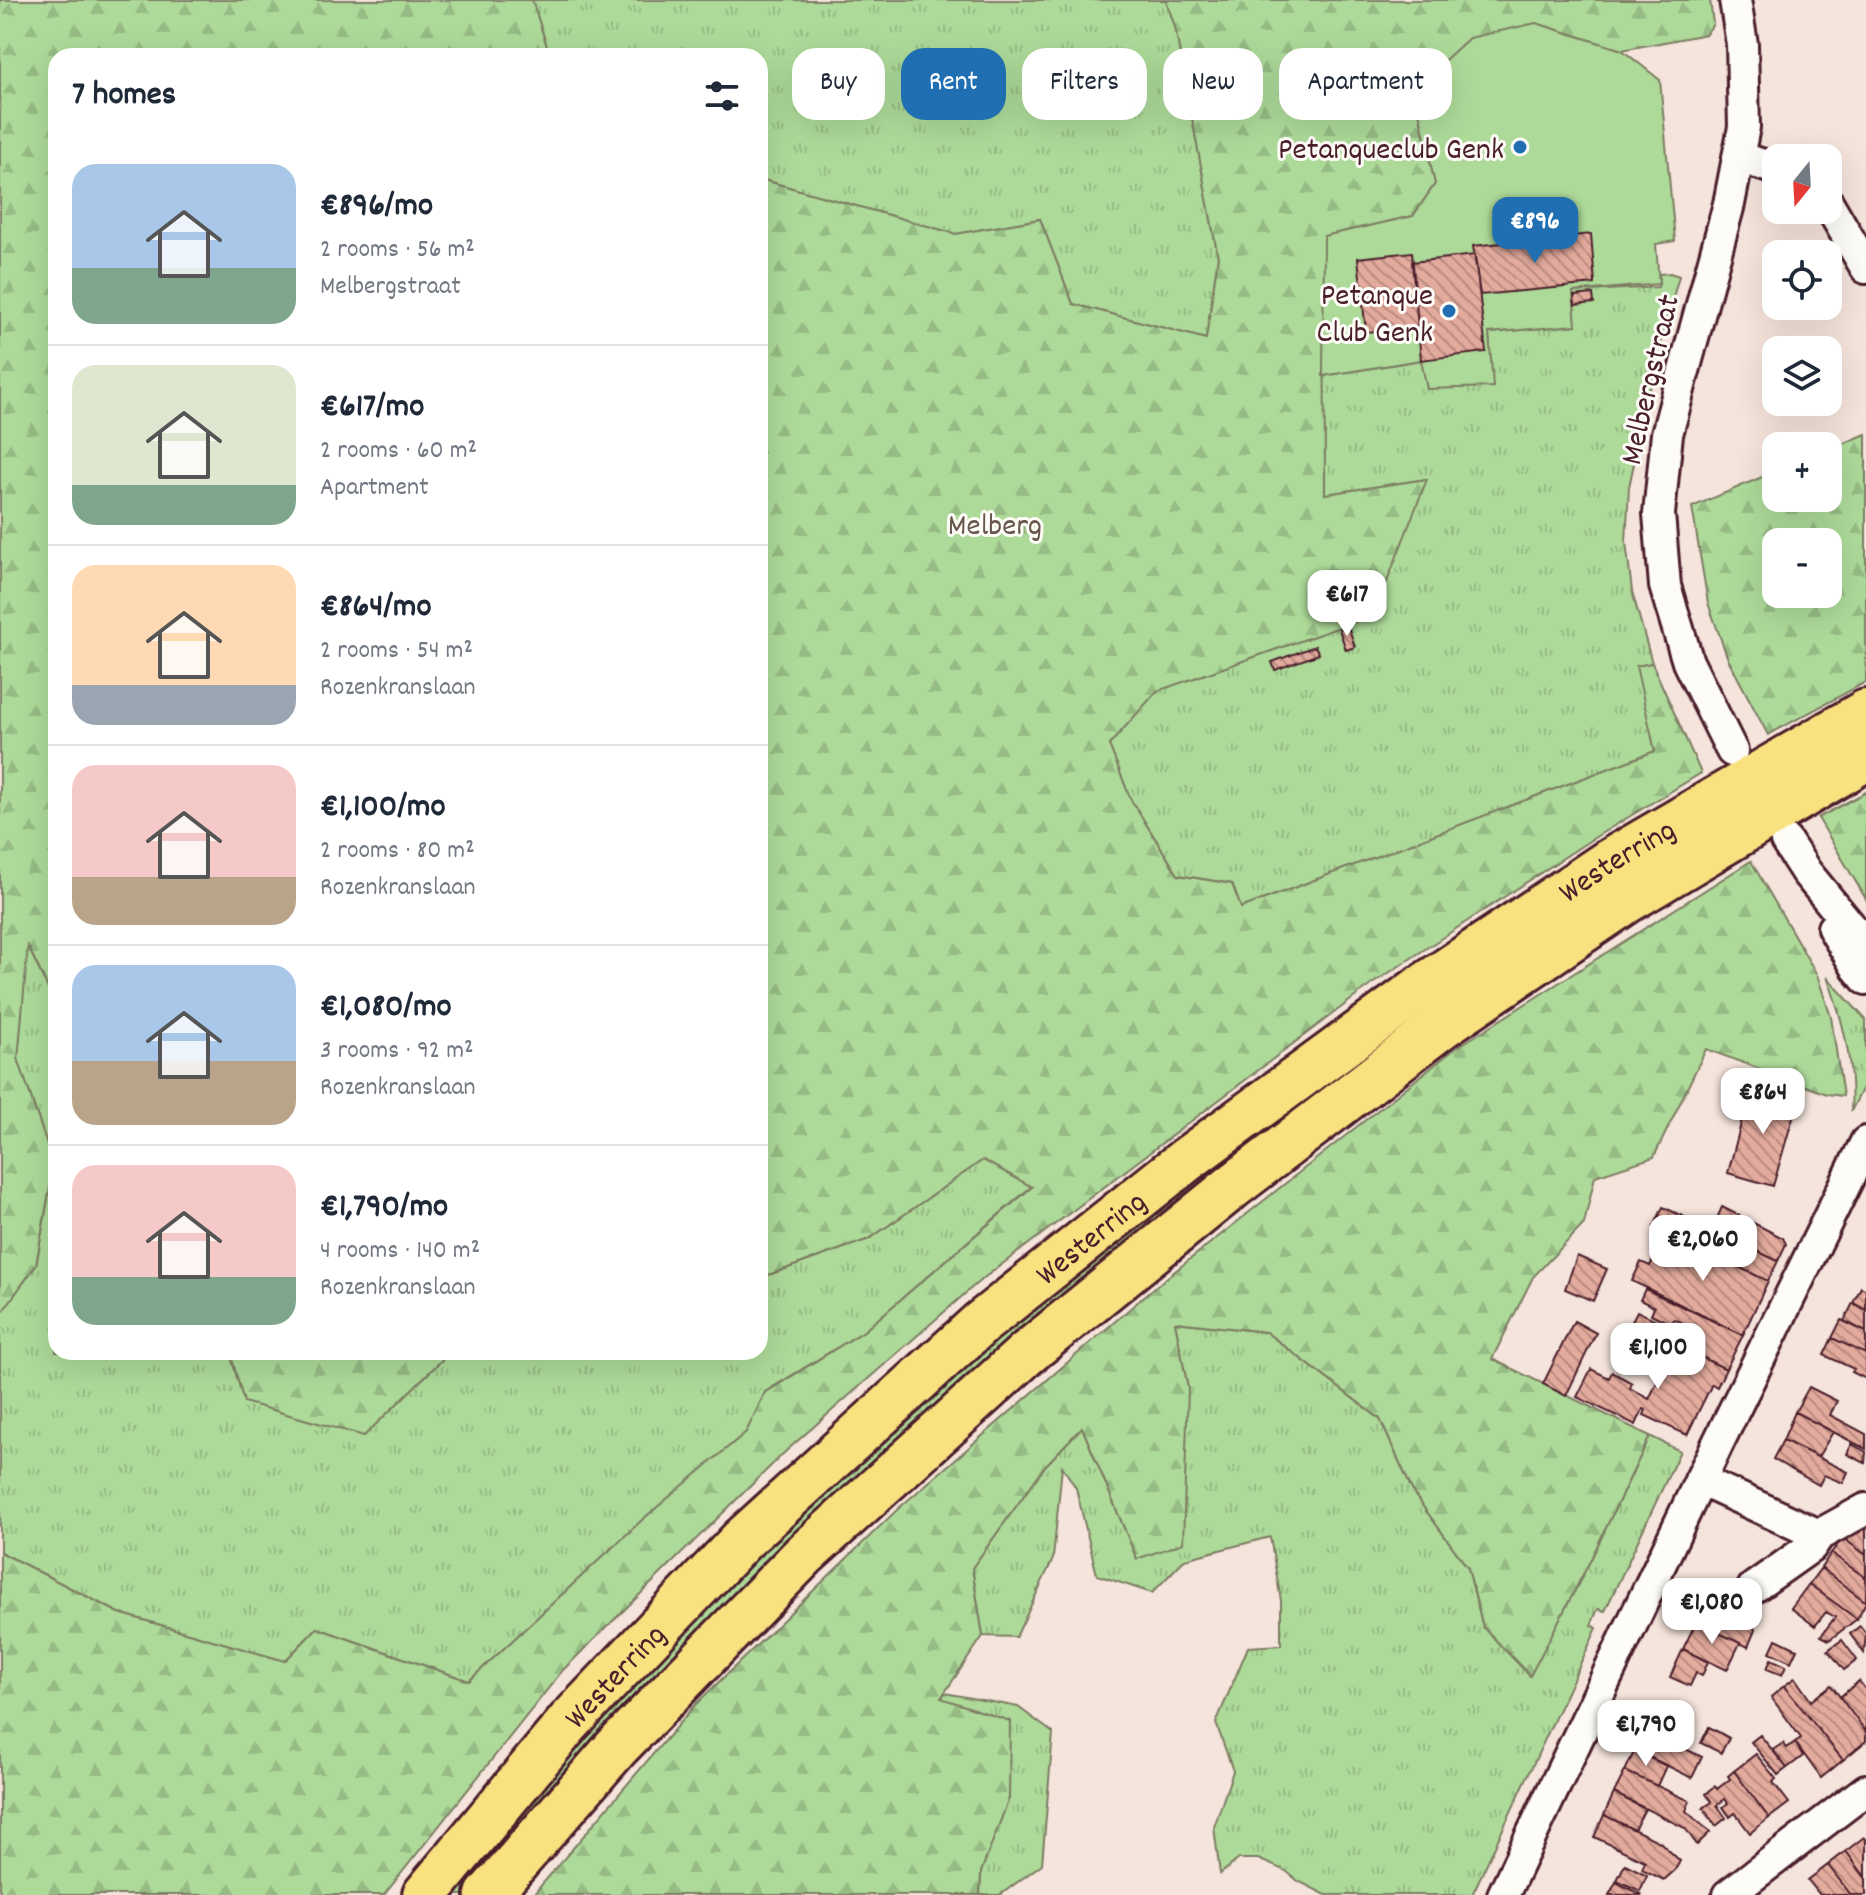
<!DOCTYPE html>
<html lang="en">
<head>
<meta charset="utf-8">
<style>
	:root { --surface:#fff; --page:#f6f6f7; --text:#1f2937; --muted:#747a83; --line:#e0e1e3; --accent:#1f6fb2 }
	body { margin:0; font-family:Dekko,sans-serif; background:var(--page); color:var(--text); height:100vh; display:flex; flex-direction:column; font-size:30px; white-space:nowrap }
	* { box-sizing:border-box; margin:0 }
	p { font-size:26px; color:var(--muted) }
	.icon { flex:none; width:44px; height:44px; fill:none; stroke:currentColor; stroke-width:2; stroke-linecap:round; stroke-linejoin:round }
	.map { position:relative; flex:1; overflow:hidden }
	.panel { position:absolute; left:48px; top:48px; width:720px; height:1312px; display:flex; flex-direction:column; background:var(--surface); border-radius:24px; box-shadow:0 8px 32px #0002 }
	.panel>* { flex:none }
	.banner { position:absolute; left:792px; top:48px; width:760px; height:72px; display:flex; gap:16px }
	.needle { width:52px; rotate:198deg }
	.tools { position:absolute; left:1762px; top:144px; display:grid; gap:16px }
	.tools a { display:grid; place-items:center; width:80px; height:80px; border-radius:16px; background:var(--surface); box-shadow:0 8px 32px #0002; font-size:40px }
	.price { position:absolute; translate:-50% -68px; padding:0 18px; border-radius:16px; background:#fff; color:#222; font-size:26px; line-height:52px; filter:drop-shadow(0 2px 4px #0008) }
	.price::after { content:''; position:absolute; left:50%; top:48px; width:24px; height:18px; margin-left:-12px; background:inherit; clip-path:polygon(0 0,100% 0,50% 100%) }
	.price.selected { background:var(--accent); color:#fff }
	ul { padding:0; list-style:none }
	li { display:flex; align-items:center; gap:24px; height:200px; padding:0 24px }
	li+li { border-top:2px solid var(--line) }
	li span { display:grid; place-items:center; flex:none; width:224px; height:160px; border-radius:24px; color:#555 }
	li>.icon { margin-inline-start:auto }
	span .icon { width:96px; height:96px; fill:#fffc; stroke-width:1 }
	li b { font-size:34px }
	h2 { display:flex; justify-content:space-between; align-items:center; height:96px; padding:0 24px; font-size:34px }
	.pill { padding:0 28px; border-radius:24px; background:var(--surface); box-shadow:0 8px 32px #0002; font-size:28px; line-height:72px }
	.pill.selected { background:var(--accent); color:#fff }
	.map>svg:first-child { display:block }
	.grass { fill:url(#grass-tufts); stroke:#7c7c62; stroke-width:2 }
	.forest { fill:url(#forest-firs); stroke:#7c7c62; stroke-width:2; fill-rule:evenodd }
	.green { fill:#adda99; stroke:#7c7c62; stroke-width:2 }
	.building { fill:url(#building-back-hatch); stroke:#4a1f2b; stroke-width:2 }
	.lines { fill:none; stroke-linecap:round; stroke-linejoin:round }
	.minor-casing { stroke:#4a1f2b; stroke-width:36 }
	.highway-casing { stroke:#4a1f2b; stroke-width:50 }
	.minor { stroke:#fdfcf7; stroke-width:30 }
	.highway { stroke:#fae180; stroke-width:44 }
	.poi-dot { fill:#1f6fb2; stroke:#fdfcf7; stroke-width:3 }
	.labels { text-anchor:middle; stroke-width:6; stroke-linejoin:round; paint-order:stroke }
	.poi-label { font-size:32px; fill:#4a1f2b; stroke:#fdfcf7; text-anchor:end }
	.street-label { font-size:32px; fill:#4a1f2b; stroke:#fdfcf7 }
	.park-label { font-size:32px; fill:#68574c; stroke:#fdfcf7 }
</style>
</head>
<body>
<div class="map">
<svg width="1866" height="1895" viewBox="0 0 1866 1895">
	<defs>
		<pattern id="grass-tufts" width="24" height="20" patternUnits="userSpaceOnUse" patternTransform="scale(2)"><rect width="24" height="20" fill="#adda99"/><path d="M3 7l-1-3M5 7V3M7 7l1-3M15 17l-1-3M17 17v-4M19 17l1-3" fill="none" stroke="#96bb84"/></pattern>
		<pattern id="forest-firs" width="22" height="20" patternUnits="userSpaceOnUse" patternTransform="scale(2)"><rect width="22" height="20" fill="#adda99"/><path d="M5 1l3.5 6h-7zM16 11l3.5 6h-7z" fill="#96bb84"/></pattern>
		<pattern id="building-back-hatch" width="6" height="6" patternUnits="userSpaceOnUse" patternTransform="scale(2)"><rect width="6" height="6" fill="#e3ab9d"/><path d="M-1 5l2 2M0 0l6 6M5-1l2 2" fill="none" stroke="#ba8b80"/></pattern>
	</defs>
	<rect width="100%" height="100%" fill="#f5e4dc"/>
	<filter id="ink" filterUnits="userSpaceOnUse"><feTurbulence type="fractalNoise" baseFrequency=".0125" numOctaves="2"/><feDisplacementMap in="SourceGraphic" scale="16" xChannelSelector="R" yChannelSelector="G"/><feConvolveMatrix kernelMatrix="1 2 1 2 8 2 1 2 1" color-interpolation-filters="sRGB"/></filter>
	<g filter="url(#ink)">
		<!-- grass -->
		<path class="grass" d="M532,0H1166L1175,26L1218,257L1206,339L1073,304L1040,219L956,234L760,179V56H550Z
			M1670,273L1679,276L1657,355L1629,487L1626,542L1632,591L1652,663L1637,666L1655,751L1241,908L1232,884L1178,875L1131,800L1109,745L1156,691L1374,615L1426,479L1325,495L1323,376L1421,360L1492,387L1489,333L1575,325L1572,292L1658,287L1659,274Z
			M1725,811L1220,1171L469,1895H443L561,1757L785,1523L997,1332L1285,1102Z
			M27,944L56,1005V1352H230L244,1402L364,1436L450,1352H760V1278L869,1239L983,1159L1032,1186L864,1331L765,1392L747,1432L642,1520L469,1681L317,1628L285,1661L119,1613L0,1552V1315L36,1265L54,1165L18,1059Z
			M1827,977L1866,1020V1082L1851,1111C1854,1064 1844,1021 1827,977Z
			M1175,1322L1266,1332L1380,1419L1414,1494L1468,1568L1483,1627L1530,1675L1590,1561L1650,1436L1680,1451L1605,1611L1598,1609L1591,1625L1597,1628L1472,1895H1326L1298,1881L1286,1871L1258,1859H1239L1220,1874L1214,1827L1233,1771L1216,1723L1248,1647L1281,1645V1601L1270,1537L1185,1559L1152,1593L1097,1575L1076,1488L1062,1466L1053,1559L1016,1637L983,1636L972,1568L1045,1466L1082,1427L1137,1559L1188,1389Z
			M945,1693L1018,1707L1053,1733L1042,1864L1000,1895H980L981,1872L1009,1798L941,1699Z"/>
		<!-- forest -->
		<path class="forest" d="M0,0H532L550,56H56V1005L28,946L18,1059L54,1165L36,1265L0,1315Z
			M1166,0H1710L1713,24L1706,34L1622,50L1536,23L1414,87L1435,184L1413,216L1324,236L1325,494L1427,479L1374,615L1157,691L1109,745L1131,800L1178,875L1232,884L1241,908L1655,751L1636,666L1652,663L1701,773L1589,841L1372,984L976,1284L786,1451L563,1670L384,1895H0V1552L119,1613L285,1661L317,1628L469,1681L642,1520L746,1432L765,1393L864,1331L1032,1187L983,1160L869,1239L760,1278V179L956,234L1040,219L1073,304L1206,339L1218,257L1175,27Z
			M1866,434V682L1768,735L1728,659L1708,603L1692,507L1776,471V498H1828V450ZM1776,542H1828V594H1776Z
			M1866,792V899L1818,818Z
			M1751,861L1817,975L1831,1017L1843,1096L1827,1094L1706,1049L1654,1157L1595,1176L1584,1224L1533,1277L1492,1359L1650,1436L1590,1561L1530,1676L1483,1627L1468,1568L1414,1494L1380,1419L1266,1332L1175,1322L1188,1389L1183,1543L1137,1559L1082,1427L1045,1466L972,1568L983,1636L941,1698L1010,1721L1009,1798L981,1872L980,1895H533L694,1706L900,1507L1155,1287L1456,1048Z
			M230,1352H450L364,1436L244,1402Z"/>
		<!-- green -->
		<path class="green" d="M1536,23L1622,50L1660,80L1675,241L1656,244L1659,284L1573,292L1576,325L1489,333L1493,387L1427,389L1421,360L1323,376L1324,236L1413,216L1435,184L1414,88L1469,38Z"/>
		<!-- building -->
		<path class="building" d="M1591,234L1595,284L1480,295L1473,246Z
			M1412,252L1418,327L1366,332L1358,258Z
			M1475,255L1486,352L1421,360L1412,262Z
			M1593,294L1594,303L1575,305L1574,296Z
			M1348,626L1355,647L1346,650L1339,629Z
			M1315,646L1319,654L1275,670L1272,662Z
			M1754,1086L1798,1100L1773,1186L1728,1173L1743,1116H1745Z
			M1663,1207L1695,1222L1686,1242L1654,1227Z
			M1722,1207L1783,1238L1786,1244L1778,1261L1712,1230Z
			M1702,1226L1712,1230L1702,1250L1693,1246Z
			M1712,1230L1778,1261L1768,1281L1702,1250Z
			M1667,1233L1768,1281L1743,1335L1632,1281L1641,1262L1650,1266Z
			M1577,1256L1607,1269L1593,1301L1565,1289Z
			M1861,1287L1866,1290V1310L1853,1303Z
			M1645,1289L1743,1335L1726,1369L1631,1323L1637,1311L1692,1337L1696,1329L1693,1333L1682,1328L1683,1323L1674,1319L1671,1324L1651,1314L1654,1307L1640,1300Z
			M1853,1303L1866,1310V1332L1844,1321Z
			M1841,1320L1866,1332V1354L1832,1338Z
			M1574,1321L1596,1333L1566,1396L1543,1384Z
			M1832,1338L1866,1354V1379L1852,1372L1854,1369L1824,1355Z
			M1669,1342L1726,1369L1717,1387L1712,1384L1687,1435L1644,1415L1646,1410L1643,1409L1636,1425L1577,1397L1591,1369L1609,1378L1612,1372L1632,1383L1630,1388L1649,1399L1666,1364L1660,1361Z
			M1809,1387L1837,1401L1830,1415L1866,1434V1449L1795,1412Z
			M1795,1412L1833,1432L1818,1457L1783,1440Z
			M1783,1440L1848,1472L1843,1483L1824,1475L1819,1485L1773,1459Z
			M1852,1444L1866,1452L1865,1463L1847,1454Z
			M1866,1524V1555L1843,1538Z
			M1843,1538L1866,1555V1578L1831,1553Z
			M1831,1553L1866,1578V1602L1821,1568Z
			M1821,1568L1866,1602L1857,1619L1809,1584Z
			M1809,1584L1857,1619L1829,1640L1821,1636L1835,1617L1826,1612L1815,1626L1791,1608Z
			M1705,1603L1722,1611L1723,1608L1753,1625L1755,1630L1748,1647L1696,1622Z
			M1696,1622L1740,1643L1727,1670L1683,1649Z
			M1860,1626L1866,1633L1864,1653L1850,1634Z
			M1776,1639L1797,1649L1791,1662L1770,1652Z
			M1842,1640L1857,1660L1844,1670L1828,1650Z
			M1683,1649L1708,1662L1702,1676L1696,1673L1690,1686L1670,1677Z
			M1771,1659L1786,1666L1782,1675L1767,1669Z
			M1795,1678L1811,1701L1831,1685L1866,1732V1741L1843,1760L1784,1686Z
			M1859,1681L1866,1690V1732L1840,1697Z
			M1784,1686L1843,1760L1821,1778L1795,1742L1801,1738L1771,1697Z
			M1709,1727L1729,1738L1721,1753L1701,1743Z
			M1645,1729L1702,1757L1692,1778L1635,1750Z
			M1760,1735L1787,1768L1778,1775L1751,1742Z
			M1795,1742L1803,1756L1787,1768L1773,1750L1783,1743L1787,1748Z
			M1635,1750L1666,1766L1657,1786L1625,1771Z
			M1756,1754L1776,1779L1773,1782L1789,1803L1769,1818L1734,1771Z
			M1625,1771L1690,1801L1686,1811L1710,1832L1697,1845L1685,1828L1614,1793Z
			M1734,1771L1769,1818L1750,1833L1735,1813L1730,1817L1723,1807L1728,1803L1725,1799L1717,1805L1726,1818L1716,1826L1703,1808L1712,1802L1706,1794L1715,1786L1717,1789L1730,1779L1728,1776Z
			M1614,1793L1645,1809L1634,1830L1604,1815Z
			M1604,1815L1660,1842L1680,1861L1675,1870L1664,1880L1642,1869L1645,1861L1594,1837Z
			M1864,1837L1866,1839V1878L1846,1851Z
			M1846,1851L1866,1879V1895H1851L1828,1865Z
			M1625,1864L1647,1875L1640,1891L1617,1880Z
			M1828,1865L1851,1895H1820L1808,1880Z
			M1616,1882L1642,1895H1609Z"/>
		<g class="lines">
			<!-- minor casing -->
			<g class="minor-casing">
				<path id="minor" d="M1738,157L1776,169
					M1828,203L1866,268
					M1732,751L1688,662L1665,586L1659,514L1667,434L1729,204L1744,127L1742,44L1735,0
					M1786,841L1806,872L1866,945
					M1833,928L1857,968L1866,979
					M1700,1480L1819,1535L1866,1509
					M1753,1588L1811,1547L1819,1535
					M1503,1895L1718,1443L1866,1142
					M1728,1895L1866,1790"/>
			</g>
			<!-- highway casing -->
			<g class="highway-casing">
				<g id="highway">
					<path id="s1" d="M425,1895L569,1722L742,1540L981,1323L1186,1160L1418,990L1610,861L1866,712"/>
					<path d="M488,1895L616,1748L804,1555L1026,1354L1232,1187L1442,1026L1628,900L1866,758"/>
				</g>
			</g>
			<!-- minor -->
			<use href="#minor" class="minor"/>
			<!-- highway -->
			<use href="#highway" class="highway"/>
		</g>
	</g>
	<!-- markers -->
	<g class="poi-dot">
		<circle cx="1520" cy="147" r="8"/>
		<circle cx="1449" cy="311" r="8"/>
	</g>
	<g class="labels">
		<!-- poi labels -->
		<g class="poi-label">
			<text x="1504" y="158">Petanqueclub Genk</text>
			<text x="1433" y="304">Petanque<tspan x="1433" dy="37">Club Genk</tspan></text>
		</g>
		<!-- street labels -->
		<g class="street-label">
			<text transform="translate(1648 379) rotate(-77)" y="11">Melbergstraat</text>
			<text dy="11" stroke="none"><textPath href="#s1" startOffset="1586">Westerring</textPath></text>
			<text dy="11" stroke="none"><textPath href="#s1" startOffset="938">Westerring</textPath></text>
			<text dy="11" stroke="none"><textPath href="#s1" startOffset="290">Westerring</textPath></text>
		</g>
		<!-- park labels -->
		<g class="park-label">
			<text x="995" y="534">Melberg</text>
		</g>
	</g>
</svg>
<div class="tools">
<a><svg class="needle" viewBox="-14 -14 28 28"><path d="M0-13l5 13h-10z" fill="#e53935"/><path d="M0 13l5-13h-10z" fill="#747a83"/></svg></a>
<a><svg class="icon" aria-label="locate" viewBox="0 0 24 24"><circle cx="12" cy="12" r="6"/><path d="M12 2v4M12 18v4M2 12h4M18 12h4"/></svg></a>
<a><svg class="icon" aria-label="layers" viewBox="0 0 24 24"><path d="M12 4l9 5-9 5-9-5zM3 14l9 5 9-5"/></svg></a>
<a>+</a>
<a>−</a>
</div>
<b class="price selected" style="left:1535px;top:265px">€896</b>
<b class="price" style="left:1347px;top:638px">€617</b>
<b class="price" style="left:1763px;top:1136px">€864</b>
<b class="price" style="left:1703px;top:1283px">€2,060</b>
<b class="price" style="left:1658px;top:1391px">€1,100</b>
<b class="price" style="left:1712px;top:1646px">€1,080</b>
<b class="price" style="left:1646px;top:1768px">€1,790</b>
<div class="banner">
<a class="pill">Buy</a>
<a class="pill selected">Rent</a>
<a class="pill">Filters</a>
<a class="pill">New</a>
<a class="pill">Apartment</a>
</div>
<section class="panel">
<h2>7 homes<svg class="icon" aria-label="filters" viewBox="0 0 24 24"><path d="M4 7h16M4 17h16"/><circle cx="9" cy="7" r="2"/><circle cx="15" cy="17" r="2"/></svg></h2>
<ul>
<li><span style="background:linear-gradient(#a9c7e8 65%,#7fa58c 0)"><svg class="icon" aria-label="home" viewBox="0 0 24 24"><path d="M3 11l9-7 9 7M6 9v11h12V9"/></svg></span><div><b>€896/mo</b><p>2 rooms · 56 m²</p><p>Melbergstraat</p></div></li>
<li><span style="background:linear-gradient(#dfe7d0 75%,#7fa58c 0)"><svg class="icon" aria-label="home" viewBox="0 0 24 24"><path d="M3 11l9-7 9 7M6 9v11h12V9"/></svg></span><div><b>€617/mo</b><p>2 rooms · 60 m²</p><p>Apartment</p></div></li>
<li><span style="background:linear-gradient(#ffd9b3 75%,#9aa5b1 0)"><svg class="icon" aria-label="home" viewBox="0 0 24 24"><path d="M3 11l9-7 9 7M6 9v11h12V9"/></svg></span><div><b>€864/mo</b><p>2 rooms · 54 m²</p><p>Rozenkranslaan</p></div></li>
<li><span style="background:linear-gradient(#f6c9c9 70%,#b9a48a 0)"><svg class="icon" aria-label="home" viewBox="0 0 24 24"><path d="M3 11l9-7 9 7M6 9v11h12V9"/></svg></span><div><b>€1,100/mo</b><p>2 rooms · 80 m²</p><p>Rozenkranslaan</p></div></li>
<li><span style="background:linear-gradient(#a9c7e8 60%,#b9a48a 0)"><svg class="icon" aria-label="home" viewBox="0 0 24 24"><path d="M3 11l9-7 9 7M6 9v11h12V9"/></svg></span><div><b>€1,080/mo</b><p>3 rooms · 92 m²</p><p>Rozenkranslaan</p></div></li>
<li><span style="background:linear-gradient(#f6c9c9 70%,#7fa58c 0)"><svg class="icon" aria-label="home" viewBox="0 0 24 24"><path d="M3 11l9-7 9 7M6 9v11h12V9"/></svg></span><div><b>€1,790/mo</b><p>4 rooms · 140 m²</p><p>Rozenkranslaan</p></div></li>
</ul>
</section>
</div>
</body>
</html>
